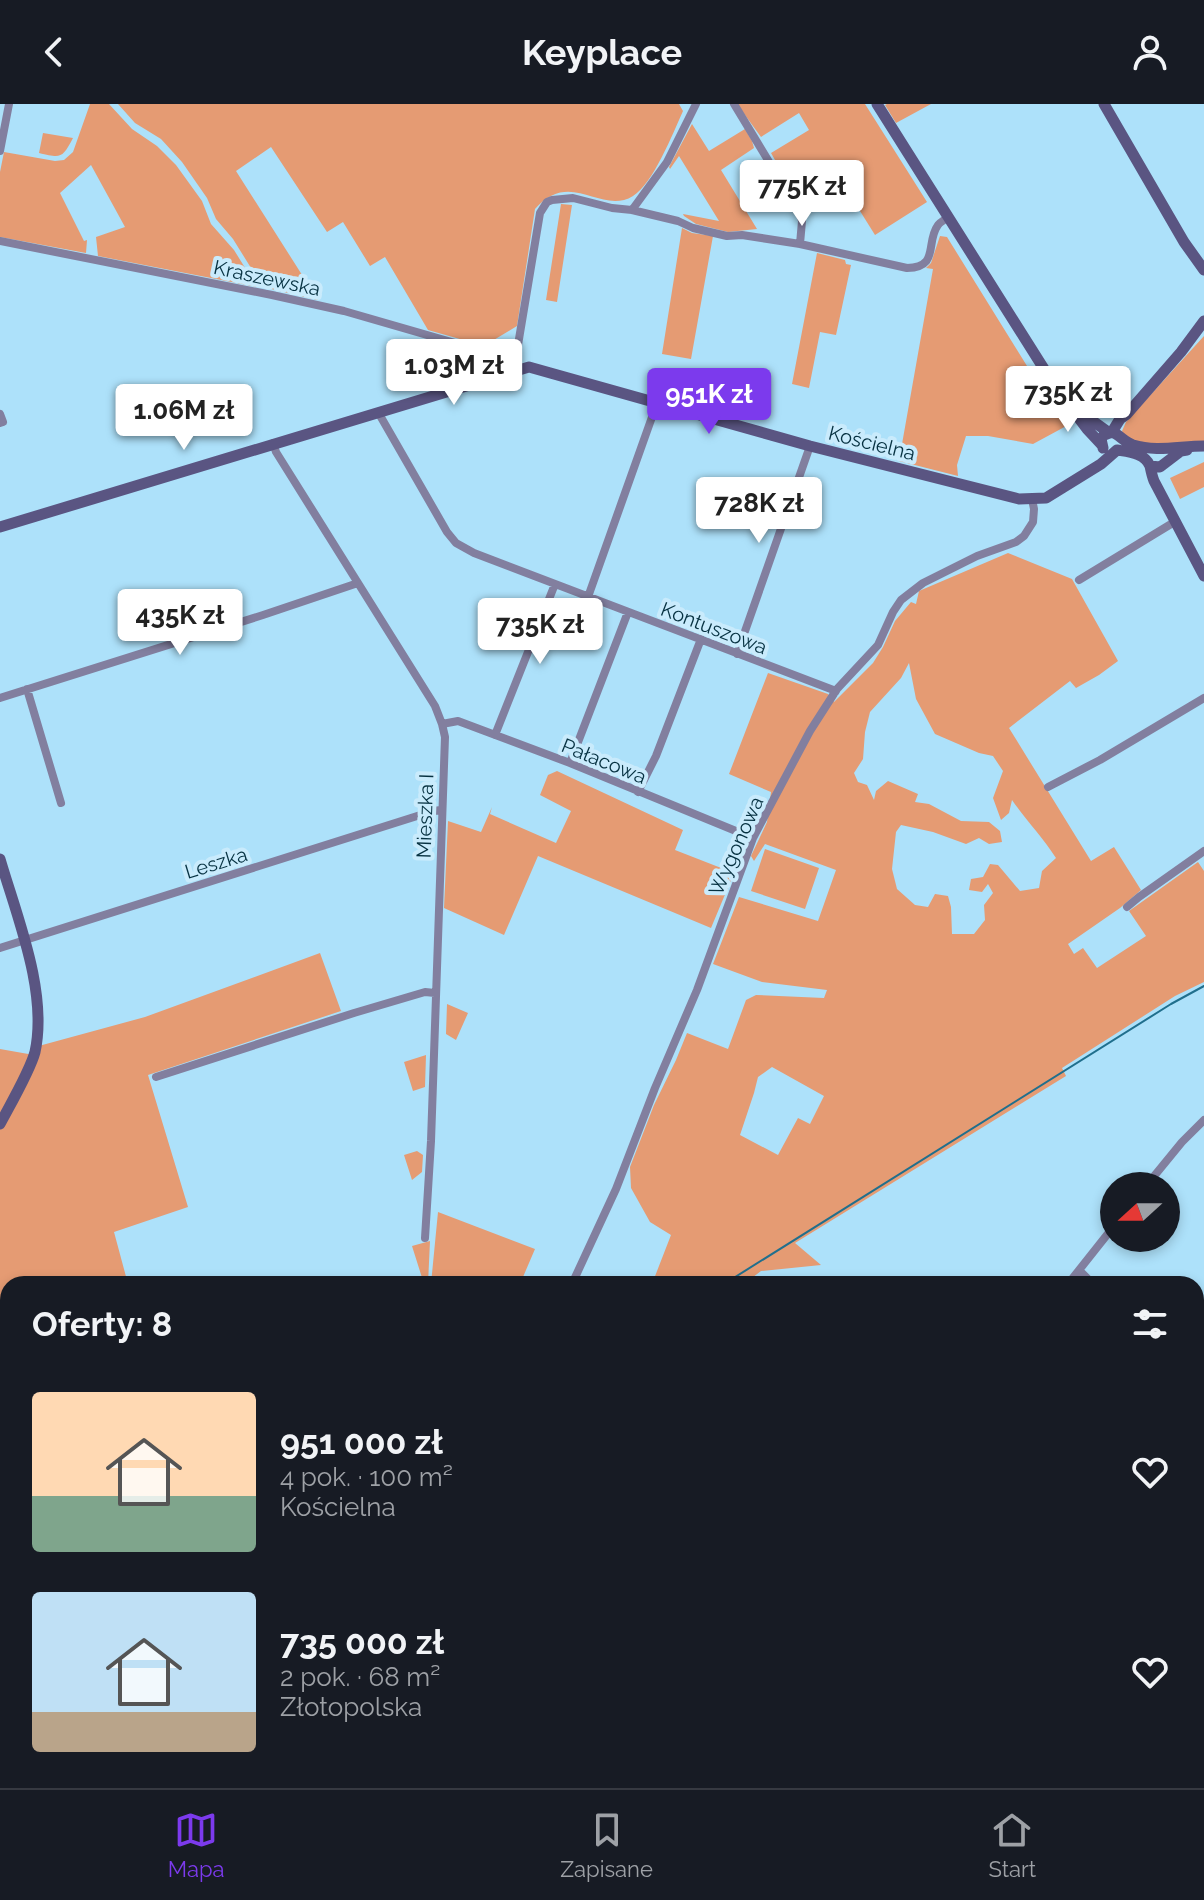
<!DOCTYPE html>
<html lang="pl">
<head>
<meta charset="utf-8">
<style>
	:root { --surface:#171b24; --page:#242831; --text:#f1f3f6; --muted:#9ea1a6; --line:#363941; --accent:#7c3aed }
	body { margin:0; font-family:Raleway,sans-serif; background:var(--page); color:var(--text); height:100vh; display:flex; flex-direction:column; font-size:30px; white-space:nowrap }
	* { box-sizing:border-box; margin:0 }
	p { font-size:26px; color:var(--muted) }
	.icon { flex:none; width:44px; height:44px; fill:none; stroke:currentColor; stroke-width:2; stroke-linecap:round; stroke-linejoin:round }
	.map { position:relative; flex:1; overflow:hidden }
	.sheet { position:absolute; left:0px; top:1172px; width:1204px; height:512px; display:flex; flex-direction:column; background:var(--surface); border-radius:24px 24px 0 0; box-shadow:0 4px 12px #0003 }
	.sheet>* { flex:none }
	.needle { width:52px; rotate:249deg }
	.fabs { position:absolute; left:1100px; top:1068px; display:grid; gap:16px }
	.fabs a { display:grid; place-items:center; width:80px; height:80px; border-radius:50%; background:var(--surface); box-shadow:0 4px 12px #0003; font-size:40px }
	.price { position:absolute; translate:-50% -68px; padding:0 18px; border-radius:8px; background:#fff; color:#222; font-size:26px; line-height:52px; filter:drop-shadow(0 2px 4px #0008) }
	.price::after { content:''; position:absolute; left:50%; top:48px; width:24px; height:18px; margin-left:-12px; background:inherit; clip-path:polygon(0 0,100% 0,50% 100%) }
	.price.active { background:var(--accent); color:#fff }
	ul { padding:0; list-style:none }
	li { display:flex; align-items:center; gap:24px; height:200px; padding:0 32px }
	li span { display:grid; place-items:center; flex:none; width:224px; height:160px; border-radius:8px; color:#555 }
	li>.icon { margin-inline-start:auto }
	span .icon { width:96px; height:96px; fill:#fffc; stroke-width:1 }
	li b { font-size:34px }
	h2 { display:flex; justify-content:space-between; align-items:center; height:96px; padding:0 32px; font-size:34px }
	header { display:flex; justify-content:space-between; align-items:center; height:104px; padding:0 32px; background:var(--surface); font-size:36px; font-weight:700 }
	.menu { display:flex; justify-content:space-around; align-items:center; height:112px; border-top:2px solid var(--line); background:var(--surface); font-size:22px; color:var(--muted) }
	.menu a { display:grid; justify-items:center; gap:4px }
	.menu .active { color:var(--accent) }
	.map>svg:first-child { display:block }
	.green { fill:#e59b73; fill-rule:evenodd }
	.lines { fill:none; stroke-linecap:round; stroke-linejoin:round }
	.stream { stroke:#206f8d; stroke-width:2 }
	.street { stroke:#827f9f; stroke-width:8 }
	.secondary { stroke:#5a5582; stroke-width:11 }
	.labels { text-anchor:middle; stroke-width:8; stroke-linejoin:round; paint-order:stroke }
	.street-label { font-size:20px; fill:#063141; stroke:#c9ebfc }
</style>
</head>
<body>
<header><svg class="icon" aria-label="back" viewBox="0 0 24 24"><path d="M15 5l-7 7 7 7"/></svg>Keyplace<svg class="icon" aria-label="person" viewBox="0 0 24 24"><circle cx="12" cy="8" r="4"/><path d="M4 21q1-7 8-7t8 7"/></svg></header>
<div class="map">
<svg width="1204" height="1684" viewBox="0 0 1204 1684">
	<rect width="100%" height="100%" fill="#ade1fa"/>
	<!-- green -->
	<path class="green" d="M90,0H109L132,25L157,42L176,61L202,97L211,120L234,146L257,183L98,152L96,133L125,123L91,61L60,89L84,137L87,136L86,149L0,133V68L4,48L55,57L64,56L73,48Z
		M118,0H679L683,7C673,29 653,80 633,92C601,112 571,64 535,105L517,222L487,240L481,241L428,226L385,153L370,162L343,118L327,128L271,43L236,67L318,196L267,184L261,180L233,135L216,115L207,94L182,58L161,35L135,19Z
		M737,0H865L927,98L875,131L835,67L795,91L771,49L809,26L799,9L761,33Z
		M887,0H931L896,19L885,1Z
		M692,20L709,47L745,25L752,37L754,44L721,66L757,125L728,128L696,120L684,112L683,110L719,117L679,52L670,65L669,63Z
		M43,29L73,34C62,55 61,54 39,49Z
		M561,100L572,101L557,198L546,196Z
		M682,124L692,129L713,132L691,255L662,250Z
		M940,132L947,133L1045,291L1062,309L1070,320L1033,340L988,332H966L957,361L958,372L899,357L933,165L926,164L931,159Z
		M817,149L845,156L846,160L851,161L836,231L820,228L809,284L792,280Z
		M1204,232V338L1142,341L1125,333L1122,327L1126,318Z
		M1204,358V383L1180,395L1170,374Z
		M1008,449L1072,475L1118,557L1099,571L1076,584L1070,577L1009,624L1091,757L1114,743L1141,786L1120,804L1068,840L1074,850L1083,844L1097,864L1146,832L1129,807L1198,758L1204,767V878L1175,892L1062,964L1066,972L795,1139L821,1161L761,1167L744,1180H652L671,1131L650,1118L631,1084L630,1063L654,1001L676,956L687,929L728,945L746,896L756,891L824,894L827,886L762,878L713,860L739,793L818,817L836,766L765,740L754,757L751,752L767,718L771,688L729,670L768,569L828,590L834,598L873,559L883,543L895,517L911,498L916,500L919,487ZM909,559L916,595L935,630L979,649L993,652L1003,667L993,694L1001,716L1009,709L1012,696C1026,716 1043,734 1056,754L1042,767L1039,784L1020,787L998,761L990,760L983,773L971,775L969,786L982,788L988,780L993,789L984,801L985,816L974,830H952L951,803L948,792L935,790L928,803L915,801L897,785L892,765L896,728L901,721L933,728L966,740L979,734L989,740L1002,738L1000,727L989,718L961,717L929,700L915,698L918,690L888,677L876,687L874,696L867,681L858,678L854,669L863,655L865,628L870,608L901,574ZM772,963L824,992L810,1020L798,1014L778,1051L740,1031L754,989L758,973Z
		M557,667L683,726L675,746L734,769L711,824L538,752L504,831L444,804L448,717L481,728L492,703L490,710L556,739L571,707L540,691L548,671Z
		M765,745L819,764L805,805L751,787Z
		M320,849L341,907L148,971L188,1103L114,1128L128,1180H8V1676H692L689,1684H0V945L34,951L35,943L145,913Z
		M447,900L468,909L456,936L446,930Z
		M426,951L425,983L413,987L404,958Z
		M417,1047L423,1051L422,1068L412,1076L404,1051Z
		M438,1108L535,1145L520,1180H431Z
		M430,1137L428,1180H424L412,1142Z
		M1196,1358L1204,1368V1412L1196,1422Z
		M991,1676H1074L1080,1684H984Z"/>
	<g class="lines">
		<!-- stream -->
		<path class="stream" d="M724,1180L1171,900L1204,882
			M0,1382L8,1380"/>
		<!-- street -->
		<path class="street" d="M734,0L800,109L802,117L800,140
			M0,47L9,0
			M632,106L667,58L696,0
			M0,137L272,191L344,207L510,255L517,261
			M515,259L540,109L547,98L552,96L573,94L612,104L632,106L678,117L693,124L727,132L742,131L800,140L907,164C940,163 925,139 938,121C940,118 945,116 948,113
			M378,308L447,428L456,439L474,449L836,587
			M0,310L3,318L0,319
			M273,339L276,348L435,602L442,620L445,633L431,1037L425,1134
			M1079,476L1176,417
			M588,493L657,299
			M737,550L810,342
			M27,585L61,699
			M0,594L263,511L358,479
			M442,620L458,617L570,659L753,734
			M495,631L555,480
			M570,659L628,508
			M1048,683L1100,656L1204,594
			M638,688L656,652L701,535
			M1127,803L1139,793L1204,747
			M0,844L433,707L441,706
			M156,973L354,909L425,888L435,889
			M1146,1082L1182,1038L1204,1016
			M1079,1166L1093,1180
			M572,1180L616,1085L655,984L697,886L753,734L810,627L837,585L878,541L893,508L901,496L923,479L977,452L1016,438L1024,432L1033,418L1034,405L1032,395
			M1068,1180L1114,1122
			M1196,1284L1204,1292
			M1196,1437L1204,1428
			M1196,1606L1204,1597
			M689,1684L692,1676
			M977,1684L984,1676
			M1128,1684L1135,1676"/>
		<!-- secondary -->
		<path class="secondary" d="M877,0L1056,284L1087,325L1101,340
			M1104,0L1184,138L1204,166
			M1076,305L1108,328
			M1112,328L1120,315L1127,310L1181,248L1204,217
			M1103,344L1101,335L1104,331L1112,328C1120,331 1124,338 1133,341C1156,348 1180,342 1204,342
			M1150,362L1160,363L1181,347L1187,346
			M0,423L529,263L810,342L1019,395L1046,394L1101,360L1117,346C1129,348 1145,349 1150,362C1151,367 1152,372 1154,377L1204,472
			M0,755C17,813 48,888 35,948C30,967 10,1001 0,1020
			M0,1332L8,1338
			M947,1676L956,1684"/>
	</g>
	<g class="labels">
		<!-- street labels -->
		<g class="street-label">
			<text transform="translate(267 174) rotate(12)" y="7">Kraszewska</text>
			<text transform="translate(872 339) rotate(14)" y="7">Kościelna</text>
			<text transform="translate(714 524) rotate(21)" y="7">Kontuszowa</text>
			<text transform="translate(604 657) rotate(22)" y="7">Pałacowa</text>
			<text transform="translate(425 712) rotate(-88)" y="7">Mieszka I</text>
			<text transform="translate(736 742) rotate(-66)" y="7">Wygonowa</text>
			<text transform="translate(216 759) rotate(-17)" y="7">Leszka</text>
		</g>
	</g>
</svg>
<div class="fabs">
<a><svg class="needle" viewBox="-14 -14 28 28"><path d="M0-13l5 13h-10z" fill="#e53935"/><path d="M0 13l5-13h-10z" fill="#9ea1a6"/></svg></a>
</div>
<b class="price" style="left:802px;top:124px">775K zł</b>
<b class="price" style="left:454px;top:303px">1.03M zł</b>
<b class="price" style="left:1068px;top:330px">735K zł</b>
<b class="price active" style="left:709px;top:332px">951K zł</b>
<b class="price" style="left:184px;top:348px">1.06M zł</b>
<b class="price" style="left:759px;top:441px">728K zł</b>
<b class="price" style="left:180px;top:553px">435K zł</b>
<b class="price" style="left:540px;top:562px">735K zł</b>
<section class="sheet">
<h2>Oferty: 8<svg class="icon" aria-label="filters" viewBox="0 0 24 24"><path d="M4 7h16M4 17h16"/><circle cx="9" cy="7" r="2"/><circle cx="15" cy="17" r="2"/></svg></h2>
<ul>
<li><span style="background:linear-gradient(#ffd9b3 65%,#7fa58c 0)"><svg class="icon" aria-label="home" viewBox="0 0 24 24"><path d="M3 11l9-7 9 7M6 9v11h12V9"/></svg></span><div><b>951 000 zł</b><p>4 pok. · 100 m²</p><p>Kościelna</p></div><svg class="icon" aria-label="heart" viewBox="0 0 24 24"><path d="M12 20l-8-8c-3-5 5-10 8-4 3-6 11-1 8 4z"/></svg></li>
<li><span style="background:linear-gradient(#bfe0f5 75%,#b9a48a 0)"><svg class="icon" aria-label="home" viewBox="0 0 24 24"><path d="M3 11l9-7 9 7M6 9v11h12V9"/></svg></span><div><b>735 000 zł</b><p>2 pok. · 68 m²</p><p>Złotopolska</p></div><svg class="icon" aria-label="heart" viewBox="0 0 24 24"><path d="M12 20l-8-8c-3-5 5-10 8-4 3-6 11-1 8 4z"/></svg></li>
</ul>
</section>
</div>
<nav class="menu">
<a class="active"><svg class="icon" aria-label="map" viewBox="0 0 24 24"><path d="M3 6l6-2 6 2 6-2v14l-6 2-6-2-6 2zM9 4v14M15 6v14"/></svg>Mapa</a>
<a><svg class="icon" aria-label="saved" viewBox="0 0 24 24"><path d="M7 4h10v16l-5-4-5 4z"/></svg>Zapisane</a>
<a><svg class="icon" aria-label="home" viewBox="0 0 24 24"><path d="M3 11l9-7 9 7M6 9v11h12V9"/></svg>Start</a>
</nav>
</body>
</html>
